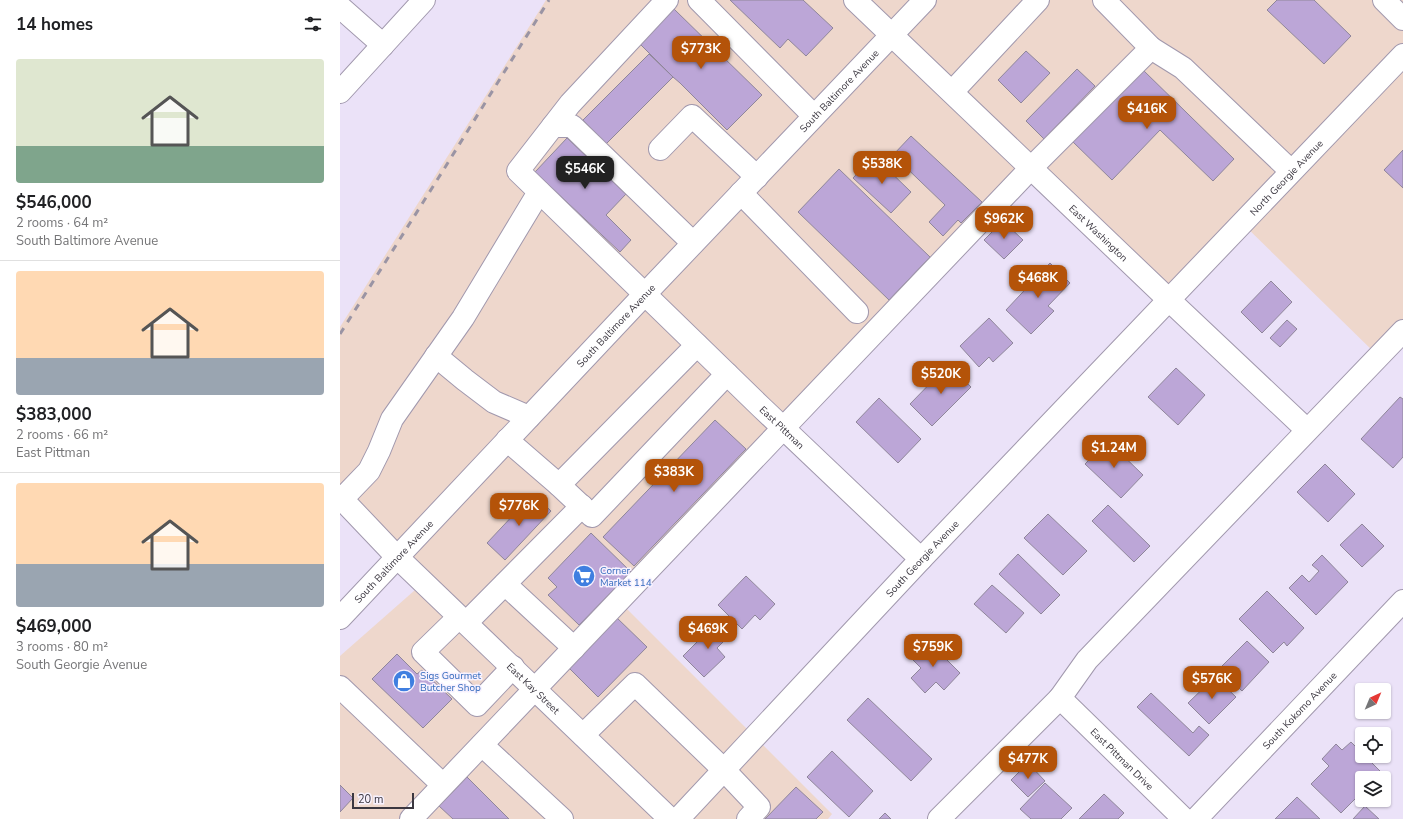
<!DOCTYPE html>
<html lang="en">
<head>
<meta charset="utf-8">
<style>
	:root { --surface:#fff; --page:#f6f6f6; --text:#202124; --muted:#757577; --line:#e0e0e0; --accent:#b45309 }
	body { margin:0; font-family:"Nunito Sans",sans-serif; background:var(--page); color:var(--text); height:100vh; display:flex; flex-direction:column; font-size:15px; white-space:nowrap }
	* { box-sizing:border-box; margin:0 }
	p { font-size:13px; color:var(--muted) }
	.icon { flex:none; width:22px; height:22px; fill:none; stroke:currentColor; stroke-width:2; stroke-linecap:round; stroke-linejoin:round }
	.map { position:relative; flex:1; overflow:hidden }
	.drawer { display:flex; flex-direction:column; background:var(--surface); width:340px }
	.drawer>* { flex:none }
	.needle { width:26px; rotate:44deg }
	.tools { position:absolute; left:1015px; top:683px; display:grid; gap:8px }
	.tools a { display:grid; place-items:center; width:36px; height:36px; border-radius:4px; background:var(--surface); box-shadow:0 1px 3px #0004; font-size:20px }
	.scale { position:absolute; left:12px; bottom:10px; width:62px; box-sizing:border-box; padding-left:4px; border:2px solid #3b3740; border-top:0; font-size:11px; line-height:14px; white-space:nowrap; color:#3b3740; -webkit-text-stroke:3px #f7f1fe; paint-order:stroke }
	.price { position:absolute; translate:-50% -34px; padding:0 9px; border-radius:8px; background:var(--accent); color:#fff; font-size:13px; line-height:26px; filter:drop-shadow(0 1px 2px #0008) }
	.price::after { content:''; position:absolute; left:50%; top:24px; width:12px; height:9px; margin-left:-6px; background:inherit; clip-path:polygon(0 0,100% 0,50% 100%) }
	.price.selected { background:#222; color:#fff }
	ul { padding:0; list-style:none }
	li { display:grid; align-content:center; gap:8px; height:212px; padding:0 16px }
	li+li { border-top:1px solid var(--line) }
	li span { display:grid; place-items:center; height:124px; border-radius:4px; color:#555 }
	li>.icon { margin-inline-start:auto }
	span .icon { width:72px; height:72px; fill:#fffc; stroke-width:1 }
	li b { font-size:17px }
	h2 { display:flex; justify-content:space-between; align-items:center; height:48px; padding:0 16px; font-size:17px }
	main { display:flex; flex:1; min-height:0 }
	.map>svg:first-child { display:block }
	.commercial { fill:#eed7cc }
	.building { fill:#bca6d7; stroke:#8f869a }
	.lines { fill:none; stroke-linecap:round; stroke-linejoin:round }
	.minor-casing { stroke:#a198ad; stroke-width:24 }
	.major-casing { stroke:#a198ad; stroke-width:24 }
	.minor { stroke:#fff; stroke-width:22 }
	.major { stroke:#fff; stroke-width:22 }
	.rail { stroke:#9a94a4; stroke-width:3; stroke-dasharray:7 7; stroke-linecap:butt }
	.labels { text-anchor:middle; stroke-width:3; stroke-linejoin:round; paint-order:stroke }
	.street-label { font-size:10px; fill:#3b3740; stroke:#f7f1fe }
	.shop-label { font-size:10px; fill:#366cbe; stroke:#f7f1fe; text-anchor:start }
</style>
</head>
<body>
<main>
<section class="drawer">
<h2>14 homes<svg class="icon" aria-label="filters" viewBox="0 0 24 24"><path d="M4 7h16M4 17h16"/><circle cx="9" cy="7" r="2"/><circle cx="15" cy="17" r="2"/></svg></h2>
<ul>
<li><span style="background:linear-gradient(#dfe7d0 70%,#7fa58c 0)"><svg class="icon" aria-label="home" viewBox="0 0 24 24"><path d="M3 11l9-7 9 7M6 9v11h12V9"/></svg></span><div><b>$546,000</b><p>2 rooms · 64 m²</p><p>South Baltimore Avenue</p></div></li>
<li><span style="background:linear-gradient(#ffd9b3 70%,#9aa5b1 0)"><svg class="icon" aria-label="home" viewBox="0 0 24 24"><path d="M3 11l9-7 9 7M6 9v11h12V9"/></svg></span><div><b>$383,000</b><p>2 rooms · 66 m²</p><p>East Pittman</p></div></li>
<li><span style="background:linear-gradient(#ffd9b3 65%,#9aa5b1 0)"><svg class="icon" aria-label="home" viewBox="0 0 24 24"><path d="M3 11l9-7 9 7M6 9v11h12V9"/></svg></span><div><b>$469,000</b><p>3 rooms · 80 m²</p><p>South Georgie Avenue</p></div></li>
</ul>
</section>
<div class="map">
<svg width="1063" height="819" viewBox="0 0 1063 819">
	<rect width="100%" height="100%" fill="#ebe2f8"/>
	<!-- commercial -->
	<path class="commercial" d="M206,0H1063V330L1038,356L902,223L828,299L691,168L279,601L492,814L488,819H0V656L75,590L0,504V327Z"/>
	<!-- building -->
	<path class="building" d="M390,0H463L493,28L466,56L448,39L440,48Z
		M937,0H974L1011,36L984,64L927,10Z
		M334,9L422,95L387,130L340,83L333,77L300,44Z
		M686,51L710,73L681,103L658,80Z
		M309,54L333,77L266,144L243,120Z
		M737,69L755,86L704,139L686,121Z
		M802,69L894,159L873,181L820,130L772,180L732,141Z
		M571,136L642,202L621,223L618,220L603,236L589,222L605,205L553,155Z
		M227,138L286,194L266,215L291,240L280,252L195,172Z
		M1063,150V188L1044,170Z
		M534,156L571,192L551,213L513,178Z
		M499,169L590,257L549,300L458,212Z
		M663,221L683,240L664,259L644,240Z
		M710,263L730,283L708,306L714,311L691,334L666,310Z
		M931,281L952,302L922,333L901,312Z
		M649,318L673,343L653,362L649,357L639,367L620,346Z
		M947,320L957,329L940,347L930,338Z
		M609,364L631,387L592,426L570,404Z
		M836,368L865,395L838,425L808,397Z
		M1060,397L1063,399V457L1053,468L1021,439Z
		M539,398L581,439L558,463L516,422Z
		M375,420L406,449L294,566L263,537Z
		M768,441L803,475L781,498L745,464Z
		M985,464L1015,494L988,522L957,492Z
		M193,494L211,511L165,560L147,543Z
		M768,505L810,546L794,562L752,521Z
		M708,514L747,551L723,575L684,538Z
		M1022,524L1044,546L1022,567L1000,545Z
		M251,533L291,572L239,625L208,595L217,587L208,578Z
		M678,554L720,595L701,614L659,574Z
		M982,555L1008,582L976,615L949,588L962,575L969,582L979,571L972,565Z
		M406,576L435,604L420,620L415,615L402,629L378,605Z
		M652,585L684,613L666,633L634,604Z
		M927,591L964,628L947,646L944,642L933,653L899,619Z
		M276,617L307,647L258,697L228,667Z
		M378,621L391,634L377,648L385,657L364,677L343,656Z
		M587,640L620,673L604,690L596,682L585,693L571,678L581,668L570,657Z
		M907,641L929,662L902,691L879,669Z
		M57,654L77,674L82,670L112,699L83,728L32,679Z
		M875,677L896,697L869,724L848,703Z
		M811,693L853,733L859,726L869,735L849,756L797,707Z
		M528,698L592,759L571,781L507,720Z
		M1011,742L1022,753V756H1025L1041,772L1036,778H1022V792L1001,813L971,784L989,766L982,759L996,744L1002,750Z
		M492,751L533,791L509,817L467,777Z
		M688,763L705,781L688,797L671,780Z
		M127,777L169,819H113L99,806Z
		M705,783L732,808L721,819H691L680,809Z
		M0,785L13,798L0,812Z
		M456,787L483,812L476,819H425Z
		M764,794L784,813L778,819H739Z
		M957,797L980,819H935Z
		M1025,806L1039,819H1013Z
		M545,813L551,819H539Z"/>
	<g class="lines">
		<!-- minor casing -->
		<g class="minor-casing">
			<g id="minor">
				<path id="s1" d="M327,0L230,104L178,171L421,407L581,559"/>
				<path d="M359,0L474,116"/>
				<path id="s2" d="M515,0L828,299L967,430"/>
				<path d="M1044,0L1063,19"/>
				<path d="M0,7L43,45"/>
				<path d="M811,48L843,68L951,171"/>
				<path d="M0,92L84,0"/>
				<path d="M612,92L698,0"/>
				<path d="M213,126H232L353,243"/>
				<path d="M320,149L352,116L417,177"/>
				<path d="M401,193L517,312"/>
				<path d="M357,345L219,485L252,516L387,374"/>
				<path d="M96,356L125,380L154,402L189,417"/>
				<path d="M167,440L219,485"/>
				<path id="s3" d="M0,497L57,557L330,819"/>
				<path d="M2,499L29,471L39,451L52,419L123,318L199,192"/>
				<path d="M165,584L234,648"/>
				<path d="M119,617L83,652L137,705L173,667"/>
				<path d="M126,623L242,506"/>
				<path d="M0,687L103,785"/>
				<path id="s4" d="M720,698L844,819"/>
				<path d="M243,735L295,684L384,770L419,807L408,819"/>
				<path d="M142,745L222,819"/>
				<path d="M71,819L691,168L811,48L764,0"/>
				<path id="s5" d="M338,819L581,559L1063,55"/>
				<path d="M599,819L720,698L747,660L1063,331"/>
				<path id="s6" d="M856,819L1063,601"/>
			</g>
		</g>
		<!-- major casing -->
		<g class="major-casing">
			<g id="major">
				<path id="s7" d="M0,618L305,294L585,0"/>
			</g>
		</g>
		<!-- minor -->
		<use href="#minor" class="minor"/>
		<!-- major -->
		<use href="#major" class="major"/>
		<!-- rail -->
		<path class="rail" d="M0,334L99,177L209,0"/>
	</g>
	<!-- icons -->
	<defs>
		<g id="supermarket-disc" transform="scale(1.15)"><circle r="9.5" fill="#3f7fe0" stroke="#f7f1fe"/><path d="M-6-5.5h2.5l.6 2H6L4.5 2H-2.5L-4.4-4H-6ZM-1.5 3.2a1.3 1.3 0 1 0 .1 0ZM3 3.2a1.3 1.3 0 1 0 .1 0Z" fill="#fff"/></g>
		<g id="shop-disc" transform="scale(1.15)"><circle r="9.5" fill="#3f7fe0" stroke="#f7f1fe"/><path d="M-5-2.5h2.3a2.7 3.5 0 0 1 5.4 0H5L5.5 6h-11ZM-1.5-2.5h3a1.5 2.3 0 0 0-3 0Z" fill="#fff"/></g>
	</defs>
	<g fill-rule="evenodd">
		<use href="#supermarket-disc" x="244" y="576"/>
		<use href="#shop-disc" x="64" y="681"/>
	</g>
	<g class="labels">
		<!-- street labels -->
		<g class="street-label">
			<text dy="4" stroke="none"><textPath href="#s7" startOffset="726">South Baltimore Avenue</textPath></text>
			<text dy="4" stroke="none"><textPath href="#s5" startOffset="884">North Georgie Avenue</textPath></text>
			<text dy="4" stroke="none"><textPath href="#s2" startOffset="337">East Washington</textPath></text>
			<text dy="4" stroke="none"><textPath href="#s7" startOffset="402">South Baltimore Avenue</textPath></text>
			<text dy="4" stroke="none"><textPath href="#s1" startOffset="595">East Pittman</textPath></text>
			<text dy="4" stroke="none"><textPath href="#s5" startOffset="357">South Georgie Avenue</textPath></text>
			<text dy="4" stroke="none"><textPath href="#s7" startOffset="78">South Baltimore Avenue</textPath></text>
			<text dy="4" stroke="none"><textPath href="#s3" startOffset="272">East Kay Street</textPath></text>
			<text dy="4" stroke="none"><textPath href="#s6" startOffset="150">South Kokomo Avenue</textPath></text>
			<text dy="4" stroke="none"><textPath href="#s4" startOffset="87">East Pittman Drive</textPath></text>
		</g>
		<!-- shop labels -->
		<g class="shop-label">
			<text x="260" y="574">Corner<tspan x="260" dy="12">Market 114</tspan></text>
			<text x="80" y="679">Sigs Gourmet<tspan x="80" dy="12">Butcher Shop</tspan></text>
		</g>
	</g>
</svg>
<div class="tools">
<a><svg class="needle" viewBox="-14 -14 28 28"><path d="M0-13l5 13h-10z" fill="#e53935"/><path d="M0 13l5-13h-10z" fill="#757577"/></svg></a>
<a><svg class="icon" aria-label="locate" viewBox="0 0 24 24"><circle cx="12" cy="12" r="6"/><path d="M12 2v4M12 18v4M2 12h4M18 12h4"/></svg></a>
<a><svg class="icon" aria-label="layers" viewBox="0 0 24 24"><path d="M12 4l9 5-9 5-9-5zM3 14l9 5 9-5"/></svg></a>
</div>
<div class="scale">20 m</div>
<b class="price" style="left:361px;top:70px">$773K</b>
<b class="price" style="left:807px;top:130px">$416K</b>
<b class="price" style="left:542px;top:185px">$538K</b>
<b class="price selected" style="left:245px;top:190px">$546K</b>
<b class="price" style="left:664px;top:240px">$962K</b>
<b class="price" style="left:698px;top:299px">$468K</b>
<b class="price" style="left:601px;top:395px">$520K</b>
<b class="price" style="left:774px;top:469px">$1.24M</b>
<b class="price" style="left:334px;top:493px">$383K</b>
<b class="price" style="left:179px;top:527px">$776K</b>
<b class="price" style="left:368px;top:650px">$469K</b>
<b class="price" style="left:593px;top:668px">$759K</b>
<b class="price" style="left:872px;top:700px">$576K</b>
<b class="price" style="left:688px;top:780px">$477K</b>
</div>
</main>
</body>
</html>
